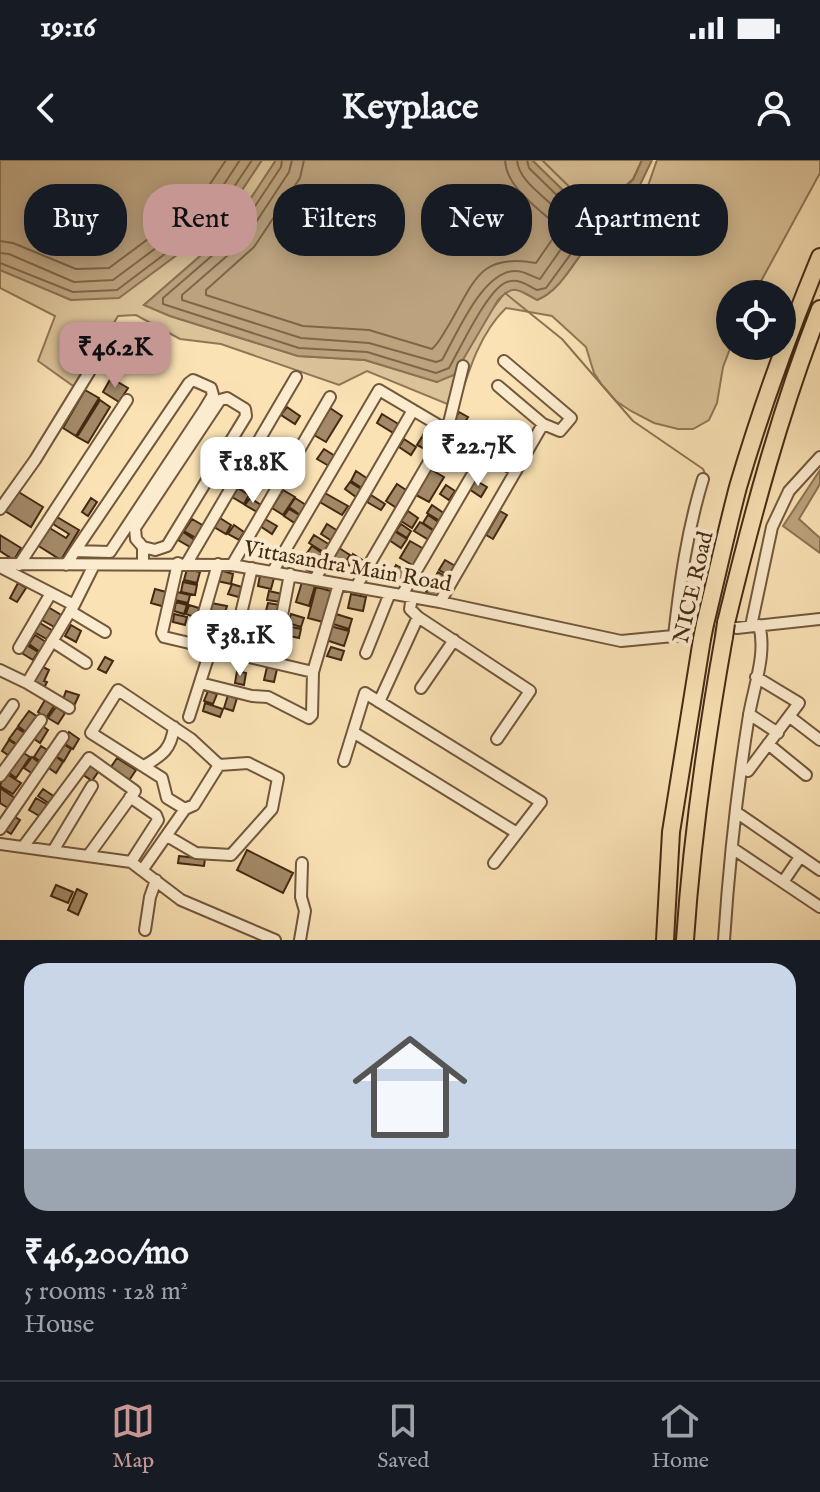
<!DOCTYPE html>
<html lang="en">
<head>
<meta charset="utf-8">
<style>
	:root { --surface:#171b24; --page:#20242c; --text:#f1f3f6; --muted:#9ea1a6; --line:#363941; --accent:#c59692 }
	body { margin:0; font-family:"IM FELL English",serif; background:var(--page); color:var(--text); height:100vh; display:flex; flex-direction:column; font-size:30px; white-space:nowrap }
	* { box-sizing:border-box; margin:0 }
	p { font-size:26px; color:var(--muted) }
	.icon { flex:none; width:44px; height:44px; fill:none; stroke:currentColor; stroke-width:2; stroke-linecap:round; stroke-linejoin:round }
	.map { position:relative; height:780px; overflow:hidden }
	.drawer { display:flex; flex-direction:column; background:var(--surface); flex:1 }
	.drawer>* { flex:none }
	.hud { position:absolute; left:24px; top:24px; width:772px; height:72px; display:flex; gap:16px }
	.tools { position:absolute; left:716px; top:120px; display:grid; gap:16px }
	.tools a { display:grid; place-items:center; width:80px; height:80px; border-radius:50%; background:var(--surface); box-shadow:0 4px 20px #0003; font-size:40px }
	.price { position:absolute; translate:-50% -68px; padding:0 18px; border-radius:16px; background:#fff; color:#222; font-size:26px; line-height:52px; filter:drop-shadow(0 2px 4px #0008) }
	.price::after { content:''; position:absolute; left:50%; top:48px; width:24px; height:18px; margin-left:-12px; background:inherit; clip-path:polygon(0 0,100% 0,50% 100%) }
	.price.current { background:var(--accent); color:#111 }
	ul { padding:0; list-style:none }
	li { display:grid; align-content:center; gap:16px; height:424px; padding:0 24px }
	li span { display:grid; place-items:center; height:248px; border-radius:24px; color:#555 }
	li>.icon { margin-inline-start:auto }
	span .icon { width:144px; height:144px; fill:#fffc; stroke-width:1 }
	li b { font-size:34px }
	.chip { padding:0 28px; border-radius:32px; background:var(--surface); box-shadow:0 4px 20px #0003; font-size:28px; line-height:72px }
	.chip.current { background:var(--accent); color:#111 }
	.status { display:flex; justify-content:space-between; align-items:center; height:56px; padding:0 40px; background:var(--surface); direction:ltr }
	.status svg { height:22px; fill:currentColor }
	header { display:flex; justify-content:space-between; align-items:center; height:104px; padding:0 24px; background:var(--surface); font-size:36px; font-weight:800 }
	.tabs { display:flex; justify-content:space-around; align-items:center; height:112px; border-top:2px solid var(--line); background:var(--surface); font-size:22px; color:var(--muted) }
	.tabs a { display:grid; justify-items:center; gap:4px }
	.tabs .current { color:var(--accent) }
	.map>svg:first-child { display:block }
	.green { fill:#dbc399; stroke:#907656; stroke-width:2 }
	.water { fill:#bca37e; stroke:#8c7253; stroke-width:2 }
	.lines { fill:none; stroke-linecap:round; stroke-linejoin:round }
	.shore { stroke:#806648; stroke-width:2 }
	.stream { stroke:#8c7253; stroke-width:2 }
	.building { fill:#a38967; stroke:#442912; stroke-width:2 }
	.minor-tunnel { stroke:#d6bd94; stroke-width:10; stroke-dasharray:10 5; stroke-linecap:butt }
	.minor-casing { stroke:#72573b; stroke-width:14 }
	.highway-casing { stroke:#442912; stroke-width:20 }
	.minor { stroke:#fceccf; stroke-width:10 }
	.highway { stroke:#fae2b5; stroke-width:16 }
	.highway-bridge-casing { stroke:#442912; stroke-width:20; stroke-linecap:butt }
	.highway-bridge { stroke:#fae2b5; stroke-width:16 }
	.labels { text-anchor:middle; stroke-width:8; stroke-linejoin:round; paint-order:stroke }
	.street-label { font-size:22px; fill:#442912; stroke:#fceccf }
</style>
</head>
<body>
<div class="status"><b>19:16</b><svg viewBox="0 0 49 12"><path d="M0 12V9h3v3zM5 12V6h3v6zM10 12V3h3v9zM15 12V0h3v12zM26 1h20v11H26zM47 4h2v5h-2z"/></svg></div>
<header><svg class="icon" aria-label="back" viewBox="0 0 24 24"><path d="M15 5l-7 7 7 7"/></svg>Keyplace<svg class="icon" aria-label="person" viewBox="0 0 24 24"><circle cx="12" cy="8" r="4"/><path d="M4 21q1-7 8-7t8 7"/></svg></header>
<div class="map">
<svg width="820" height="780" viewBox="0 0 820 780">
	<rect width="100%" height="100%" fill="#fae2b5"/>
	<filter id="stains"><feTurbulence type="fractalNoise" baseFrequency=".0025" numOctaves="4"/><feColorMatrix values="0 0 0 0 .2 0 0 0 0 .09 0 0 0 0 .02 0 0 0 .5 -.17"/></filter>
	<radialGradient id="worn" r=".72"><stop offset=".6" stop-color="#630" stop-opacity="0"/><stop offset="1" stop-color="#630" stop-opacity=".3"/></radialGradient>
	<!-- green -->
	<path class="green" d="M262,0H276L230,70L144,145L170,156L298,196L365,200L437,222L507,130L517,129L537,140C563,130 578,93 598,73L578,45L532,0H642L633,19L605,44L619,72L643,40L657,0H820V13L754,134H730L731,186L723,207L717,243L709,260L693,269H678L654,263L631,251L616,241L602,225L594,213L586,187L552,156L506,148C479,174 468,213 457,248L367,211L339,225L221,184L180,179L136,155L118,156L76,228L38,201L55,156L0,128V110L71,140L220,63Z"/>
	<!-- water -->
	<path class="water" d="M0,0H262L220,63L119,138L71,140L0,110Z
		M276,0H532L578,45L598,72C578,93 563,130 537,140C519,130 514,123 498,140L454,215L437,222L365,200L298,196L170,156L144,145L230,70Z
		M642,0H652L639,27L610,53L605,44L633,20Z
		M820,310V324L799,359L820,378V393L783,366Z"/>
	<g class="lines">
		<!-- shore -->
		<path class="shore" d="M282,0L281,7L236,75L163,138V144L299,188L367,192L436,213L449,208C460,189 488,128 507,122C519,118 527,125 537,130L546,128L586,73L572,50L529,8L527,0
			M292,0L289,12L243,82L182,135V140L301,178L369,183L436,202L442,200C457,174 483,110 516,111C525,111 532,117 540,119L573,72C564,45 519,28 517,0
			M304,0L300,18L254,87L206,130V135L303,166L369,170L432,189C440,182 444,172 450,163C475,120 480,93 536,103L558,71L555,64C537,47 506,27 505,0
			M0,81L13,83L76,109L109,108L198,42L226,0
			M0,93L9,94L74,122L113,120L207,50L240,0
			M0,103L73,132L117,130L214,57L252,0"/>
		<!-- stream -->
		<path class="stream" d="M542,0L594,51L607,47
			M505,133L562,179L633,261L703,309L706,316"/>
	</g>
	<!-- building -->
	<path class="building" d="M111,218L128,228L119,242L103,232Z
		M85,230L99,238L76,276L63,268Z
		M100,240L110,247L88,283L77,277Z
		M287,247L300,256L295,264L281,255Z
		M330,248L342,256L326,282L314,275Z
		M459,252L468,257L457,275L448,270Z
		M382,254L400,265L395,274L377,263Z
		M428,267L438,274L433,282L423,275Z
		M488,267L501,275L496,283L483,275Z
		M503,275L514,281L502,300L491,293Z
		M422,277L433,284L428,291L417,285Z
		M238,279L250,286L244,295L232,288Z
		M404,279L416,287L411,295L399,287Z
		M282,282L294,289L289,296L277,289Z
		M443,288L455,296L450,304L437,297Z
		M324,289L335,296L329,306L317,299Z
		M260,309L275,319L272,324L256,314Z
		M430,309L444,317L429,342L416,335Z
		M356,311L368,319L362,328L351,321Z
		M475,320L487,327L481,337L469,329Z
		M350,322L361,329L356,337L345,329Z
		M397,324L409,332L398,349L386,341Z
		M446,325L455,331L449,340L440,334Z
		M238,328L249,335L244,344L232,337Z
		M283,330L295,337L283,355L272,348Z
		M17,331L43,347L31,367L5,351Z
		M323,332L348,346L342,355L318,341Z
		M371,335L385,344L381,350L367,342Z
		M91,338L97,342L88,356L82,352Z
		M250,338L261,345L257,352L245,345Z
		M295,338L306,345L300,355L289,347Z
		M432,345L445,354L440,361L427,353Z
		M289,349L301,356L296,364L284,356Z
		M408,351L418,358L412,368L401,361Z
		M500,351L507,355L493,379L486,375Z
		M428,355L440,363L435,371L423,363Z
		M57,357L79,370L61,400L37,385L48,367L66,378L69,374L53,364Z
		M220,358L231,365L226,374L214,367Z
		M192,359L204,366L196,378L184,371Z
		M265,359L277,366L272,374L260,366Z
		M420,362L434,371L429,380L414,371Z
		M327,364L338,371L332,381L321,374Z
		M401,364L411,371L407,378L396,371Z
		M234,365L244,372L239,380L228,374Z
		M394,371L407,379L401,388L389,380Z
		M183,372L195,380L190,387L178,380Z
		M0,375L21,388L14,400L0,391Z
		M314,375L330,385L325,393L309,383Z
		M410,381L424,389L414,406L400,398Z
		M312,386L322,393L317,400L307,393Z
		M339,388L350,395L344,404L333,397Z
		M353,394L364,401L358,411L347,404Z
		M311,397L319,402L312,413L304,408Z
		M445,400L457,407L451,417L439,410Z
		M396,405L410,413L403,425L390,417Z
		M187,409L200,412L197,423L184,420Z
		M220,410L233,414L231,424L217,421Z
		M438,412L450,419L437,439L426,432Z
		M260,415L274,418L271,429L258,426Z
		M183,422L197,425L195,435L181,432Z
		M302,422L315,426L309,446L296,442Z
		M18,423L26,428L17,442L10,438Z
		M232,424L245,428L242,438L228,434Z
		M316,427L331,431L323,462L308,458Z
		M155,429L170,433L165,447L151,443Z
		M269,431L282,434L281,442L267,440Z
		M177,432L190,435L188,443L175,440Z
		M351,434L366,437L363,451L348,448Z
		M176,442L187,445L184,454L174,451Z
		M211,443L227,446L224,456L209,452Z
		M268,443L280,445L279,454L266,451Z
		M189,445L202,449L199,459L186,454Z
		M48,447L63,456L56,468L42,460Z
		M174,454L187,457L185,465L173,462Z
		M207,454L220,457L217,468L204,464Z
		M291,454L304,458L301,467L288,463Z
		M336,454L352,459L349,469L333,464Z
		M227,459L239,462L237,472L225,470Z
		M40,463L55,472L50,481L34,472Z
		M71,465L81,471L76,482L65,476Z
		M287,466L301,469L299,478L285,475Z
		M330,466L349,471L344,486L326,480Z
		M220,470L246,476L242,490L217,484Z
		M35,475L46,482L40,492L29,484Z
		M25,484L38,492L33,500L20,492Z
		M331,487L344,491L341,500L327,496Z
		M105,497L113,501L106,513L98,509Z
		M41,506L49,510L44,521L47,522L44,528L32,522Z
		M267,507L277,509L274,522L264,520Z
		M237,511L246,513L244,525L235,523Z
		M66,531L79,535L74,546L62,542Z
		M208,531L217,534L213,544L204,541Z
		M228,535L237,538L233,551L224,548Z
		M45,540L54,546L46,558L38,552Z
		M205,543L223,549L220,557L203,551Z
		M56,547L65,553L58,564L48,558Z
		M29,551L38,557L27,573L18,566Z
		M41,565L48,570L40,583L33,578Z
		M17,568L26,574L18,585L9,579Z
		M69,572L79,579L73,589L62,582Z
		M9,580L18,586L11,597L2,591Z
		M62,583L71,589L64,601L54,595Z
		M41,586L49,591L41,602L34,597Z
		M22,592L30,597L16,618L8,612Z
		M54,595L63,602L56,613L46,606Z
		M32,597L41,604L33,614L24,608Z
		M117,598L136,610L128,622L109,610Z
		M89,602L100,609L92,621L82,614Z
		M5,613L21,623L13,634L0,626Z
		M0,628L15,638L8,648L0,643Z
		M43,629L55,637L50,644L38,636Z
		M36,638L48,645L41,657L29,650Z
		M12,655L20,660L11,674L3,669Z
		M247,690L293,713L283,733L237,710Z
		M179,696L205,699L204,706L178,703Z
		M56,725L73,732L68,743L51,736Z
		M77,729L87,734L78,755L68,750Z"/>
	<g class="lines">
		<!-- minor-tunnel -->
		<path class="minor-tunnel" d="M684,475L730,469"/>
		<!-- minor casing -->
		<g class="minor-casing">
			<path id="minor" d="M504,201L571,258L560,271L543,264
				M0,349L35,300L110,178
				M143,387L136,379L135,368L220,240L227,238L245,249L246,256L167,386L155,390L143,387V404
				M178,403L162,473L164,477L313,512L339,424
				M187,403L296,217
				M0,404L232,405L440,442L621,481L684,475
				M19,405L127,240
				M66,405L75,391L189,223L193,220L211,228L213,235L204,250L110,392L75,391
				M232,405L330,237
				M0,407L74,445
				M273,411L379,230L516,311
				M315,419L413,250
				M356,427L447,271L463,206
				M402,435L485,293
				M412,437L410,449L418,457L530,531L497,579
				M440,442L543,264L498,226
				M70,451L105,472
				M240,458L252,408
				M751,466L772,367L789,331L820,297
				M737,468L820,459
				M278,476L290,414
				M674,476C680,422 687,371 703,319
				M52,481L86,503
				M195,484L218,404
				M19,488L51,433
				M366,493L390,433
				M0,510L27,523L74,445L94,405
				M27,523L69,548
				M200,523L252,536L268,537L309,558L312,555L313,512
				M421,528L454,480
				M379,542L418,457
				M749,554L778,573
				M189,557L211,488
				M790,557L820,580
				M0,564L13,545
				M353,572L517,673
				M768,584L806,615
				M344,601L365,533L541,642L494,703
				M144,606C163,595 171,589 174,567
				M748,611L799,543L756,517
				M0,616L41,560
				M130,637L156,655L158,660L131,702
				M185,649L194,645L219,605
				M736,652L820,710
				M0,669L63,577
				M0,684L131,702L181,740L275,780
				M23,687L89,598L135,631L88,696
				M732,688L820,747
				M53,691L92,626
				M143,709L185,649L167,638L162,618L91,573L118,530L191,579L219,605L248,603L278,618L272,649L231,695L196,693L167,676
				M783,722L800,697
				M145,770L150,737L156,720
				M300,780L305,751L301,737L302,703
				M724,780C729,705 737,629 749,555C754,526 767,493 759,465"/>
		</g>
		<!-- highway casing -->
		<g class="highway-casing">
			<path id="highway" d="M726,463C752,356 780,251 820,149
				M705,464C716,419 726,373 738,327C761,249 789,172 820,97
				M665,780L671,672L702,479
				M685,780C692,677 706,578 724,477"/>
		</g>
		<!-- minor -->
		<use href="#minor" class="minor"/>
		<!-- highway -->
		<use href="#highway" class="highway"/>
		<!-- highway-bridge casing -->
		<g class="highway-bridge-casing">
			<path id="highway-bridge" d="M724,477L726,463
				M702,479L705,464"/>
		</g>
		<!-- highway-bridge -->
		<use href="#highway-bridge" class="highway-bridge"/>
	</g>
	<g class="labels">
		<!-- street labels -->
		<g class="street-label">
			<text transform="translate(348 405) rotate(10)" y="8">Vittasandra Main Road</text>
			<text transform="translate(692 427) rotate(-77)" y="8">NICE Road</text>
		</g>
	</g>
	<rect width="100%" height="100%" filter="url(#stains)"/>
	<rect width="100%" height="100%" fill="url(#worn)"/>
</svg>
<div class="tools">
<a><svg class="icon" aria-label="locate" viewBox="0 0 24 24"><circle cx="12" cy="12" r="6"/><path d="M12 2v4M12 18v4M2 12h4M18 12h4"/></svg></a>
</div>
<b class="price current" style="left:115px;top:230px">₹46.2K</b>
<b class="price" style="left:478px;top:328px">₹22.7K</b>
<b class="price" style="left:253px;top:345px">₹18.8K</b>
<b class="price" style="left:240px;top:518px">₹38.1K</b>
<div class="hud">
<a class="chip">Buy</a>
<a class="chip current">Rent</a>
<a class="chip">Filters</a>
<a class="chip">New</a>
<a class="chip">Apartment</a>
</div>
</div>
<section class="drawer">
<ul>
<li><span style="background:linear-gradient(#c9d6e8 75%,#9aa5b1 0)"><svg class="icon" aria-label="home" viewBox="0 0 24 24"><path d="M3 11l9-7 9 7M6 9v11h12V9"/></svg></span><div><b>₹46,200/mo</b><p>5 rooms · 128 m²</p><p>House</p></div></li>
</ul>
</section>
<nav class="tabs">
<a class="current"><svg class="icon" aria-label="map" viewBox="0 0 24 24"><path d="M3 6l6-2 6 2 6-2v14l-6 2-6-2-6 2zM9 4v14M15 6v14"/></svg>Map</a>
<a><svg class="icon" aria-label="saved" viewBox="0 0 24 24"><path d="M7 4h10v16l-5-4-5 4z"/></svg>Saved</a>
<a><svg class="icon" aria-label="home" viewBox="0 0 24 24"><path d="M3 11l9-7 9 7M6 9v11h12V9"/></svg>Home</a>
</nav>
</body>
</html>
